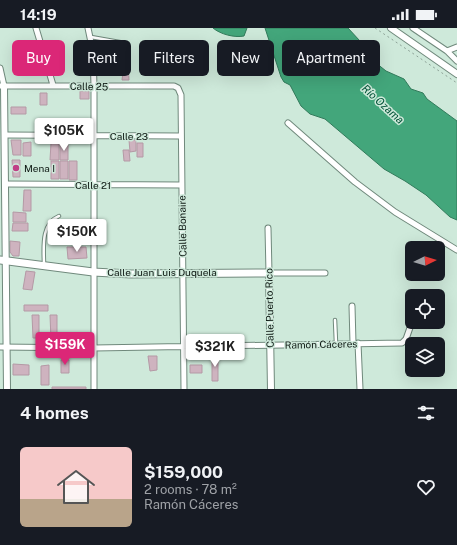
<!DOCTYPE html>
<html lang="en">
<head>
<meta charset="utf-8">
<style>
	:root { --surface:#171b24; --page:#242831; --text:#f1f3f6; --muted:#9ea1a6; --accent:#db2777 }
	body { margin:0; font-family:"Public Sans",sans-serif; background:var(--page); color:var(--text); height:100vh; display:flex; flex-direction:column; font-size:15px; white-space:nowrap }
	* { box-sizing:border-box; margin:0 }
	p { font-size:13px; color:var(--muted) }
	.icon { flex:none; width:22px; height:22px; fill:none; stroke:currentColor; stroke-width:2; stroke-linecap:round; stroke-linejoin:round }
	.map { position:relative; height:361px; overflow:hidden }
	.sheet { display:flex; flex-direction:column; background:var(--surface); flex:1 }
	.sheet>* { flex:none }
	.guide { position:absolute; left:12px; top:12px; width:433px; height:36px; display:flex; gap:8px }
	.needle { width:26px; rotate:85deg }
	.tools { position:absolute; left:405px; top:213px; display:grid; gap:8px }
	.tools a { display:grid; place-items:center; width:40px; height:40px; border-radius:6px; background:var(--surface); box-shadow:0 4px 16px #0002; font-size:20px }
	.price { position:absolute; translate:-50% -34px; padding:0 9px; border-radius:4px; background:#fff; color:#222; font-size:13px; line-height:26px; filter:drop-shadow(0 1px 2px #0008) }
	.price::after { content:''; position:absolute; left:50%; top:24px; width:12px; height:9px; margin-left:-6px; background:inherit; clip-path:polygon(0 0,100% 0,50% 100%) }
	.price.on { background:var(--accent); color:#fff }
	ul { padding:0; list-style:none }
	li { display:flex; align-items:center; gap:12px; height:100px; padding:0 20px }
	li span { display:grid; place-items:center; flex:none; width:112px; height:80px; border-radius:6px; color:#555 }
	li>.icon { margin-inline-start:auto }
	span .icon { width:48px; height:48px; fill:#fffc; stroke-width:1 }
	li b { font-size:17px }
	h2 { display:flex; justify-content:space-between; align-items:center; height:48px; padding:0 20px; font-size:17px }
	.pill { padding:0 14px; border-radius:6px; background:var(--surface); box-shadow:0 4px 16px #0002; font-size:14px; line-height:36px }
	.pill.on { background:var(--accent); color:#fff }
	.status { display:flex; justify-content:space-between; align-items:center; height:28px; padding:0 20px; background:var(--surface); direction:ltr }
	.status svg { height:11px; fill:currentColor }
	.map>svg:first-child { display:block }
	.water { fill:#43a67b; stroke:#327b5b }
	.building { fill:#ceb3bf; stroke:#b499a5 }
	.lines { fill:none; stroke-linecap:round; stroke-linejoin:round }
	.service-casing { stroke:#70897c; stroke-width:4.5 }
	.minor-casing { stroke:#70897c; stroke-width:7 }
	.tertiary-casing { stroke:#70897c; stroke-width:8 }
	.secondary-casing { stroke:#70897c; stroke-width:9 }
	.path { stroke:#8da297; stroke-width:1; stroke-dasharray:2 3; stroke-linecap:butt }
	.service { stroke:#fff; stroke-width:2.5 }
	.minor { stroke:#fff; stroke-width:5 }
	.tertiary { stroke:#fff; stroke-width:6 }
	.secondary { stroke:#fff; stroke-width:7 }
	.poi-dot { fill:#c03e86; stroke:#cee9da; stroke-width:1.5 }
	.labels { text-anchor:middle; stroke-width:3; stroke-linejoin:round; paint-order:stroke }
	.street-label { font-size:10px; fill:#0c1611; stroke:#cee9da }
	.poi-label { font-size:10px; fill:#0c1611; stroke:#cee9da; text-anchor:start }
	.water-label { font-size:11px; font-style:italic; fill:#005236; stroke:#cee9da }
</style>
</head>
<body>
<div class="status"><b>14:19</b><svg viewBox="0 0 49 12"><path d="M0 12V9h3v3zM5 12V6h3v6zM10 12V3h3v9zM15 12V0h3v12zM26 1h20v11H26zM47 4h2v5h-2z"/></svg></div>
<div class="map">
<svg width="457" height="361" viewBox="0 0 457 361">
	<rect width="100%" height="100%" fill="#cee9da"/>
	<!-- water -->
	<path class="water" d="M213,0H247L244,8C234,10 220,6 213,0Z
		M265,0H348L371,25L376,35L386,43L404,51L411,61L423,65L427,71L457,93V192L450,189L426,167L405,153L384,141L325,91L310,86L301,78L290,57L284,54L281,49Z"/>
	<!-- building -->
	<path class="building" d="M124,36H128L129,52H122Z
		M80,63H89V71H80Z
		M40,65H47V77H40Z
		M11,79H26V86H11Z
		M11,112H21V127H13Z
		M129,112H136V123L130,124Z
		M31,114V128H23V115Z
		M51,115H59V132H50Z
		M60,115H68V132H60Z
		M137,115H143V129H137Z
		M123,122H129L130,133H124Z
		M12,132H20V149H13Z
		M51,133H59V151H51Z
		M60,133H68V151H60Z
		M69,133H77V152H69Z
		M24,162H31V183H23Z
		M13,184L26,185V194H13Z
		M13,195H28V203H12Z
		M10,213L20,214L19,228H13L10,224Z
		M67,219H86L87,230L68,231Z
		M26,243L35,244L32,262L23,261Z
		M24,277H48V283H24Z
		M32,287H39V310H33Z
		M50,287H57V312H51Z
		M148,328H157V342L150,343Z
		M212,328H218V353H212Z
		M61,332H69V345H61Z
		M13,336L29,337V347H13Z
		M49,337V357H41V338Z
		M190,337H202V345H190Z
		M52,359H86V361H52Z"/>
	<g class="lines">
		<!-- service casing -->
		<g class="service-casing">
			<path id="service" d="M91,9L125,15
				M44,238C44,221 40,196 59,188
				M335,292L336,315"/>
		</g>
		<!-- minor casing -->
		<g class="minor-casing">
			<path id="minor" d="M36,0L53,57
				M88,0L93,24L94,58V361
				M413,0L447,23L457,33
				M447,23L457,19
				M0,40L4,58
				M0,58H174L178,60L181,67L184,361
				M288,95L355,154L395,184L457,222
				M5,107L181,108
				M5,156L181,157
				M268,200L269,245H325
				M352,278L353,315
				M358,315L360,361
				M0,319L94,320L402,315L406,311L412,294"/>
		</g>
		<!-- tertiary casing -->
		<g class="tertiary-casing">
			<path id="tertiary" d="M391,0L457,46
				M4,58L7,361
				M269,245L271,361"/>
		</g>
		<!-- secondary casing -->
		<g class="secondary-casing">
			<path id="secondary" d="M0,232L93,244L131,246L269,245"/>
		</g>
		<!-- path -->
		<path class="path" d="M375,0L457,55"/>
		<!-- service -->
		<use href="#service" class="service"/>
		<!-- minor -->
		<use href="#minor" class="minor"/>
		<!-- tertiary -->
		<use href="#tertiary" class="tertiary"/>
		<!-- secondary -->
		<use href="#secondary" class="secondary"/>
	</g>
	<!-- markers -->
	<circle class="poi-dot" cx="16" cy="140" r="4"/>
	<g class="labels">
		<!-- street labels -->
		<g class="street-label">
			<text transform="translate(89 58) rotate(1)" y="4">Calle 25</text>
			<text x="129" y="112">Calle 23</text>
			<text x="93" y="161">Calle 21</text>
			<text transform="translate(182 198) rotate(-91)" y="4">Calle Bonaire</text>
			<text x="162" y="248">Calle Juan Luis Duquela</text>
			<text transform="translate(269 280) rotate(-91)" y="4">Calle Puerto Rico</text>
			<text transform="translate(321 316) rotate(-1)" y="4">Ramón Cáceres</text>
		</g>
		<!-- poi labels -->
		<g class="poi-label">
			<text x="24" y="144">Mena I</text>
		</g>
		<!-- water labels -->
		<g class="water-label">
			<text transform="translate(383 76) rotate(42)" y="4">Río Ozama</text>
		</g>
	</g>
</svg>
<div class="tools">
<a><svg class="needle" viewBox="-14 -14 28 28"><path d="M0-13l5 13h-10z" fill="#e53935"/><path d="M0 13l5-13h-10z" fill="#9ea1a6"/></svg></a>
<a><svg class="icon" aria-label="locate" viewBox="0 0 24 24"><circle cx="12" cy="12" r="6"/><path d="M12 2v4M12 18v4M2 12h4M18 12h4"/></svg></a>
<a><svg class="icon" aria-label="layers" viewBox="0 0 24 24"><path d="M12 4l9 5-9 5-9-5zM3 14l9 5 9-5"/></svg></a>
</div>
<b class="price" style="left:64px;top:124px">$105K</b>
<b class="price" style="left:77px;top:225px">$150K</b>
<b class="price on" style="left:65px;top:338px">$159K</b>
<b class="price" style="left:215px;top:340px">$321K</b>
<div class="guide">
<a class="pill on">Buy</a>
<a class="pill">Rent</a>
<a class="pill">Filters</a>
<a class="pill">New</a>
<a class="pill">Apartment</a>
</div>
</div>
<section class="sheet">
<h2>4 homes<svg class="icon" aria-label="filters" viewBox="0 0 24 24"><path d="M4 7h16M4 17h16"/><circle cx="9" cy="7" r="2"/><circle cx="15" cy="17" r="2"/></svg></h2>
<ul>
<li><span style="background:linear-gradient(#f6c9c9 65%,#b9a48a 0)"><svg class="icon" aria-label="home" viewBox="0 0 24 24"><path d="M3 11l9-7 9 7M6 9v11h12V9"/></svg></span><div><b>$159,000</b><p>2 rooms · 78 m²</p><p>Ramón Cáceres</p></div><svg class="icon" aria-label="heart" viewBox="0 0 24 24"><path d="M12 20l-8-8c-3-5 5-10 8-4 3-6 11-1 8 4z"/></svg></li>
</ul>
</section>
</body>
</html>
